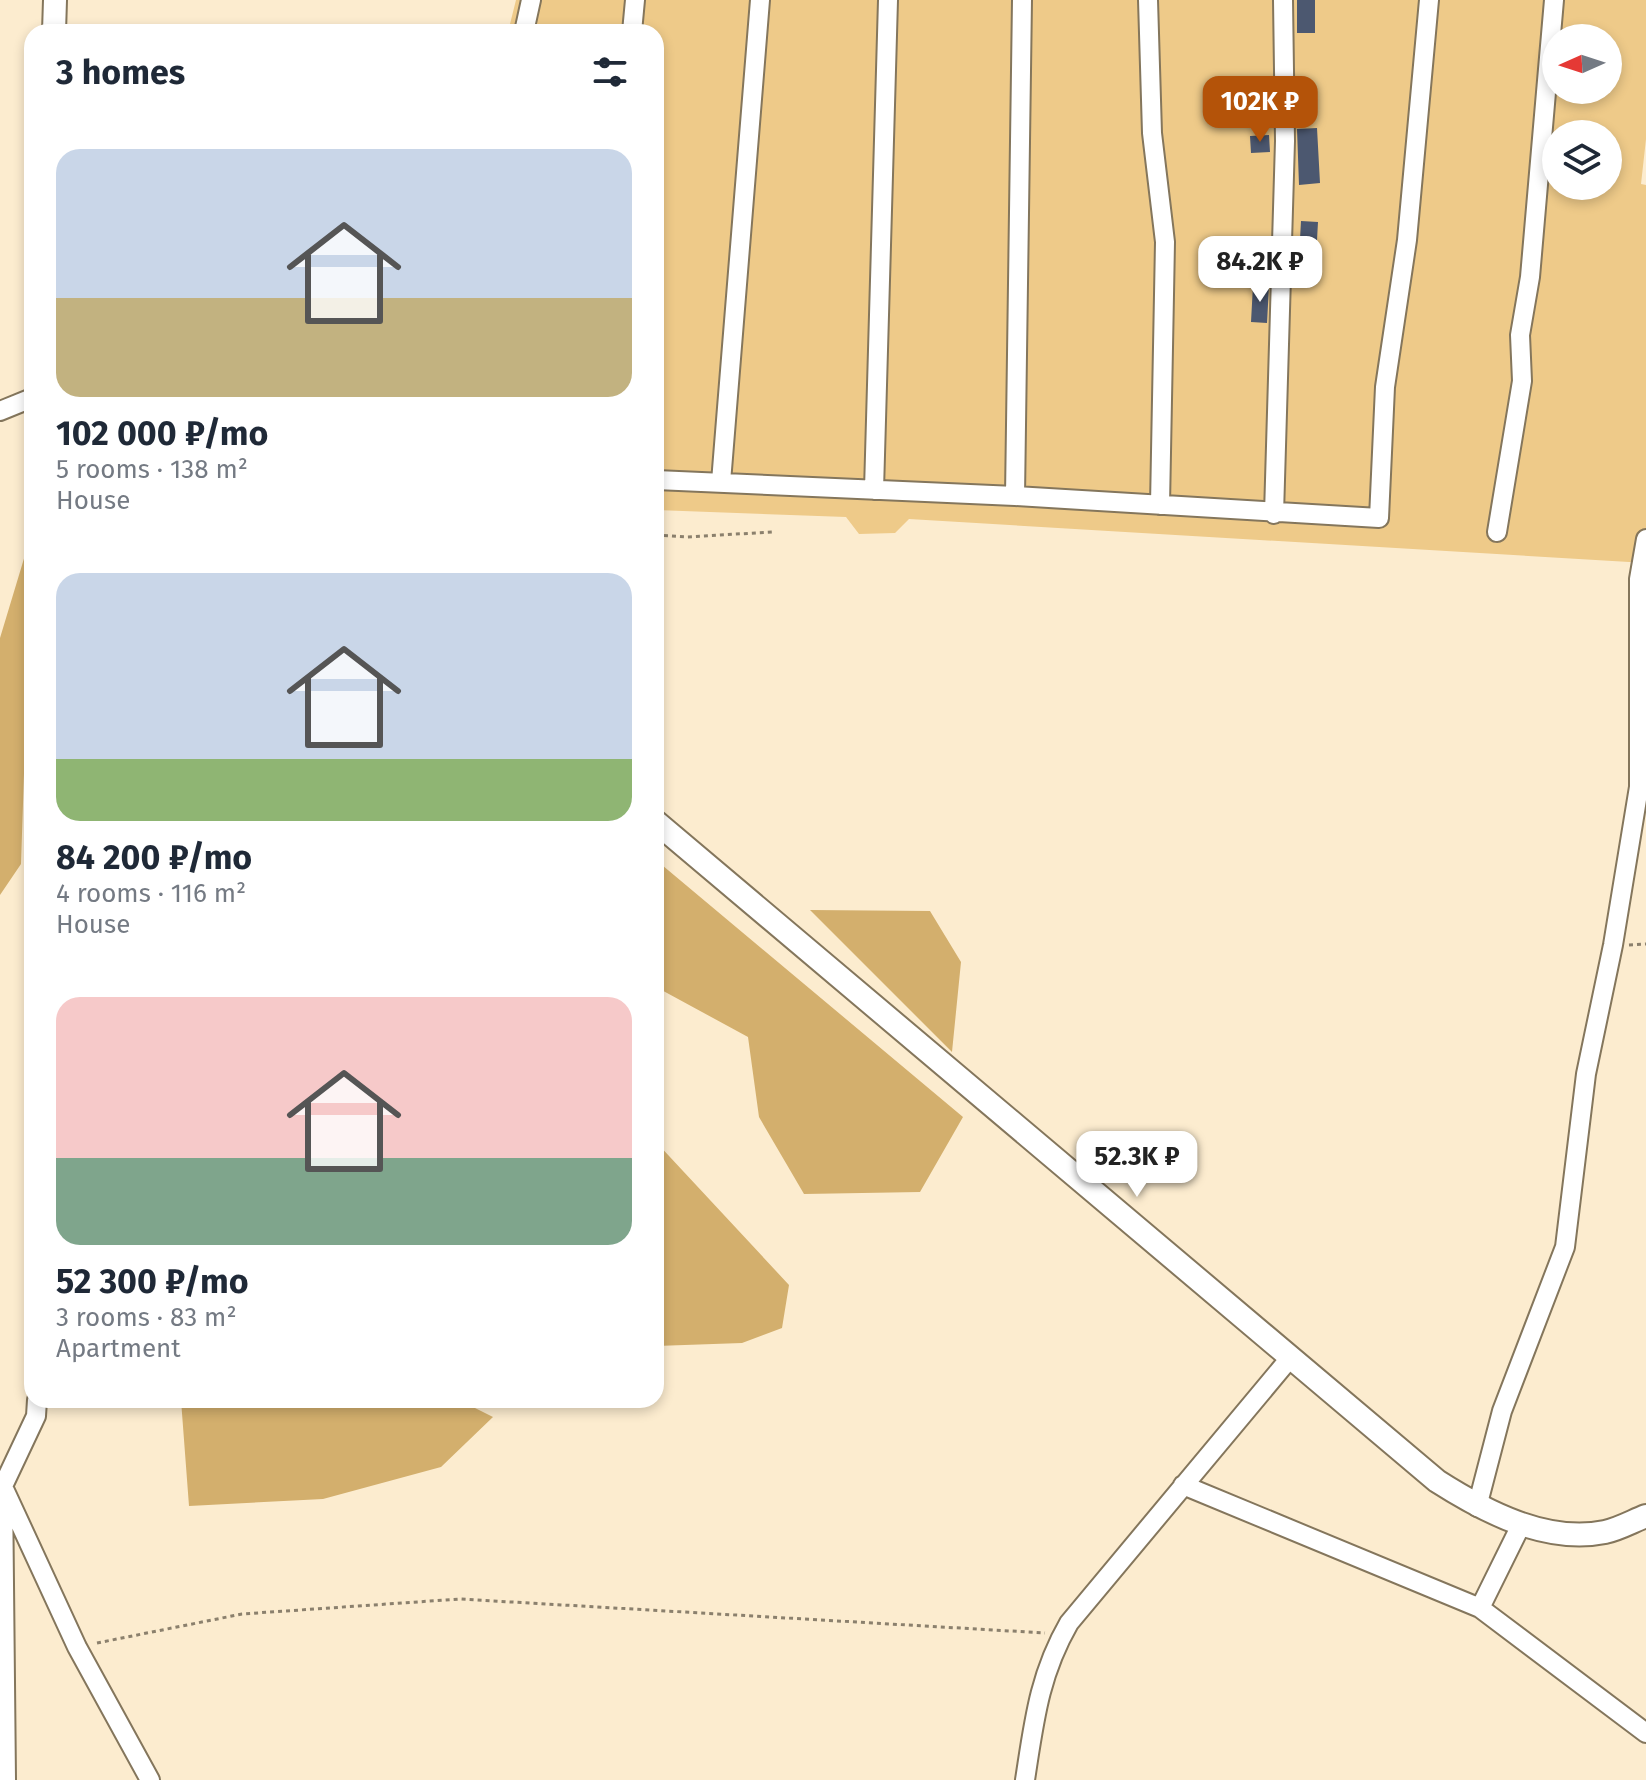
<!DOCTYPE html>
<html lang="en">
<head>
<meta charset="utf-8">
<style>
	:root { --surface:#fff; --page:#f6f6f7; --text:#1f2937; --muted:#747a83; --accent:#b45309 }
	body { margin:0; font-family:"Fira Sans",sans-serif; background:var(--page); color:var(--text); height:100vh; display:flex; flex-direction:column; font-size:30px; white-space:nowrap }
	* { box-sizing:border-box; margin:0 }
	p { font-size:26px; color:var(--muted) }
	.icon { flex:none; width:44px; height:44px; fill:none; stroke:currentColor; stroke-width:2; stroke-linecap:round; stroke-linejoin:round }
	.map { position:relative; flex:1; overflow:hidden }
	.panel { position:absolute; left:24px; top:24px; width:640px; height:1384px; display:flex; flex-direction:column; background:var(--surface); border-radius:24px; box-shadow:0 4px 12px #0003 }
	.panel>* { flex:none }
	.needle { width:52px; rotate:267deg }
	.fabs { position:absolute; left:1542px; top:24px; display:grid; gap:16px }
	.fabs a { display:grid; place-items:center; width:80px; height:80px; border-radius:50%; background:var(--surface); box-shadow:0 4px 12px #0003; font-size:40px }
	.price { position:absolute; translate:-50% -68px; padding:0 18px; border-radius:16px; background:#fff; color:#222; font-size:26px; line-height:52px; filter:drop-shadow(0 2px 4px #0008) }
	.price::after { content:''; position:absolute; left:50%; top:48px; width:24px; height:18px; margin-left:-12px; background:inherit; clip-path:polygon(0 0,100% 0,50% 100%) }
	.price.active { background:var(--accent); color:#fff }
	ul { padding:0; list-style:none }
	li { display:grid; align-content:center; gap:16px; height:424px; padding:0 32px }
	li span { display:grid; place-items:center; height:248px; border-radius:24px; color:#555 }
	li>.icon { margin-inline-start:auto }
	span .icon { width:144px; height:144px; fill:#fffc; stroke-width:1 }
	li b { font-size:34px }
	h2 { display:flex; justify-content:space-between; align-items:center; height:96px; padding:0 32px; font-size:34px }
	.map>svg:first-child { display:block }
	.green { fill:#eeca89; fill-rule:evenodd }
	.forest { fill:#d3af6d }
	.building { fill:#4c5870 }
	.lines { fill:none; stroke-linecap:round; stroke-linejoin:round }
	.minor-casing { stroke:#84765c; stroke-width:22 }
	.major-casing { stroke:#84765c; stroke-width:26 }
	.path { stroke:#8b806d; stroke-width:3; stroke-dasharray:4 4; stroke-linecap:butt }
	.minor { stroke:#fff; stroke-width:18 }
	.major { stroke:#fff; stroke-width:22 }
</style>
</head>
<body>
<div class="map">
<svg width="1646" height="1780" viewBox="0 0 1646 1780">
	<rect width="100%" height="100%" fill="#fceccf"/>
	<!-- green -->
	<path class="green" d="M516,0H1646V139L1641,184L1646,185V563L909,519L895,533L859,534L846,517L656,510V32H508ZM1556,38H1608V90H1556ZM1556,134H1608V186H1556Z"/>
	<!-- forest -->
	<path class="forest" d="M32,532L21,864L0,895V638Z
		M656,860L963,1117L920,1192L804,1194L759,1117L748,1037L656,987Z
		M810,910L930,911L961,962L952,1052Z
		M656,1142L789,1285L782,1328L742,1343L656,1346Z
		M181,1400H459L493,1417L441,1467L323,1499L189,1506Z"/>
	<!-- building -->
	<path class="building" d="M1297,0H1315V33H1297Z
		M1317,128L1320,183L1299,185L1297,129Z
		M1269,135L1270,152L1251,153L1250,136Z
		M1301,221L1318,222L1317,240L1300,239Z
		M1253,285L1269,286L1267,323L1251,322Z"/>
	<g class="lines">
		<!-- minor casing -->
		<g class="minor-casing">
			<path id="minor" d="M1148,0L1152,133L1165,242L1160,505
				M524,32L531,0
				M632,32L635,0
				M0,411L32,398
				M656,480L1015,496L1379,518L1385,387L1407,240L1429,0
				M721,482L760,0
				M874,490L888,0
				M1015,496L1022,0
				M1274,514L1285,141L1283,0
				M1497,532L1522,381L1520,335L1530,277L1554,0
				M1183,1485L1480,1608L1646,1733
				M5,1491L77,1647L150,1780
				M1477,1507L1502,1411L1565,1247L1586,1074L1613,945L1639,787V579L1646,539
				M1480,1608L1522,1523
				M6,1780L3,1486L36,1416L37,1400
				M1025,1780C1034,1722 1039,1675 1069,1623L1290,1358"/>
		</g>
		<!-- major casing -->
		<g class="major-casing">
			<path id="major" d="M54,32L55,0
				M656,822L1437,1481C1484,1511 1546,1544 1605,1532C1619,1529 1633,1521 1646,1516"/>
		</g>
		<!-- path -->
		<path class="path" d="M656,535L686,537L772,532
			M1629,945L1646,944
			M97,1643L242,1614L460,1599L1045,1633"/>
		<!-- minor -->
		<use href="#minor" class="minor"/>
		<!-- major -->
		<use href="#major" class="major"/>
	</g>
</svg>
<div class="fabs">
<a><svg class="needle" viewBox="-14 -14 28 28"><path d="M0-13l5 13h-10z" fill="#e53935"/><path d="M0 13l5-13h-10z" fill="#747a83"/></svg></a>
<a><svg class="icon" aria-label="layers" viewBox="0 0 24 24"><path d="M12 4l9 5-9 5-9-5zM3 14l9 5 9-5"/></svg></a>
</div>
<b class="price active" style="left:1260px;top:144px">102K ₽</b>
<b class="price" style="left:1260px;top:304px">84.2K ₽</b>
<b class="price" style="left:1137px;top:1199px">52.3K ₽</b>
<section class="panel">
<h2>3 homes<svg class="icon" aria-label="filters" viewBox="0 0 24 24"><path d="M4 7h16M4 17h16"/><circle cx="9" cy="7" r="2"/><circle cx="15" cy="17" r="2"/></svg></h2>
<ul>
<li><span style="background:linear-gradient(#c9d6e8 60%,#c2b280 0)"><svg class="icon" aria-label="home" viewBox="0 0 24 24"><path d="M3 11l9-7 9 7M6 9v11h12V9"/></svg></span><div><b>102 000 ₽/mo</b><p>5 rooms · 138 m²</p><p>House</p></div></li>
<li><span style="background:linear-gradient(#c9d6e8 75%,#8fb573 0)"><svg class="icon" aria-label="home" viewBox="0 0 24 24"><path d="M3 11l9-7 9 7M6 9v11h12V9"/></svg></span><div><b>84 200 ₽/mo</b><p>4 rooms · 116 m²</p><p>House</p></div></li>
<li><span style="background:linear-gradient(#f6c9c9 65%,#7fa58c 0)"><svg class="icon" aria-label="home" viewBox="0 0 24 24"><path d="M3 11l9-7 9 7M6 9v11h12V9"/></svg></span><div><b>52 300 ₽/mo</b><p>3 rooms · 83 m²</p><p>Apartment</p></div></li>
</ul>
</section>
</div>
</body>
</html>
